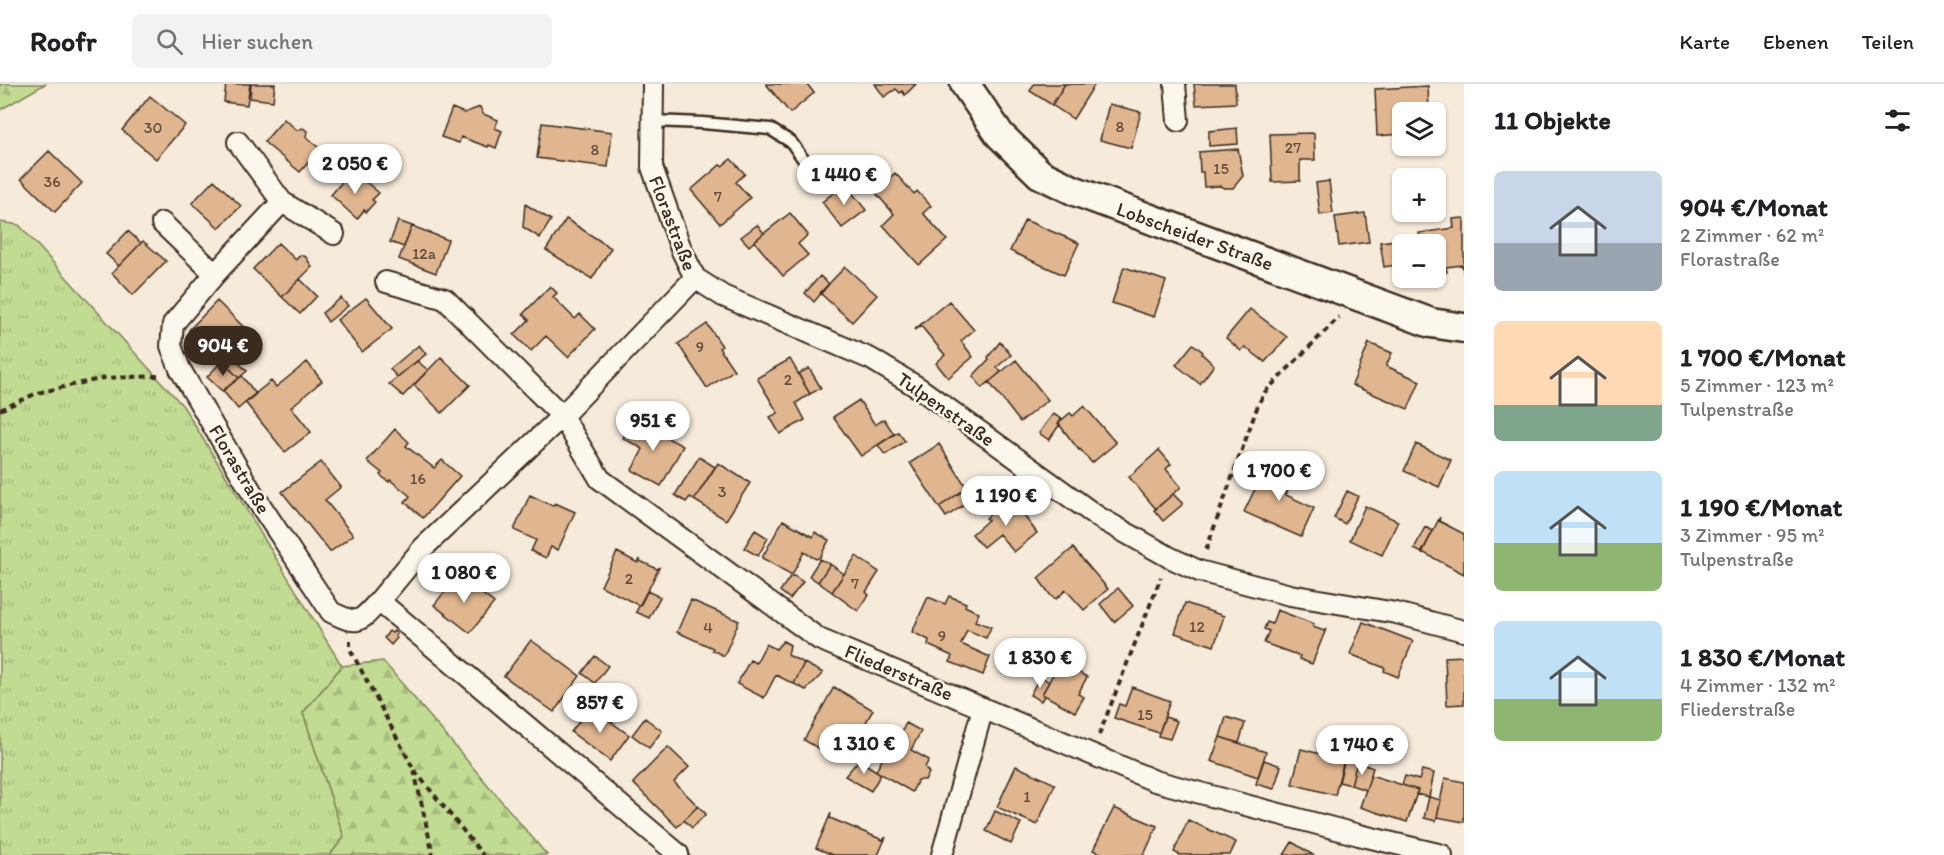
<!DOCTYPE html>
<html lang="de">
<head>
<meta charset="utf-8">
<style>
	:root { --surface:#fff; --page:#f2f2f2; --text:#202124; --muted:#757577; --line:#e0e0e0; --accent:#3b2a1e }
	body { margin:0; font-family:Itim,sans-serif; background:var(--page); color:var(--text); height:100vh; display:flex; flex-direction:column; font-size:22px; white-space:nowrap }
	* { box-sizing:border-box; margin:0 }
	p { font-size:20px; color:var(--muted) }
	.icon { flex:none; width:33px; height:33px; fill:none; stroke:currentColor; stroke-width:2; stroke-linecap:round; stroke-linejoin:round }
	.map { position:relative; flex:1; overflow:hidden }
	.panel { display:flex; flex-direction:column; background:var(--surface); width:480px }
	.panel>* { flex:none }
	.tools { position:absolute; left:1392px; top:18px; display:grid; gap:12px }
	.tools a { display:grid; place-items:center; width:54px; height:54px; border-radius:9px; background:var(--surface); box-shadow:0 2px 4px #0004; font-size:30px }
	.price { position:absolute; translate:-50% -51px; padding:0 14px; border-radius:21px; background:#fff; color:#222; font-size:20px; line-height:39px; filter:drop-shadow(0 2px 3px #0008) }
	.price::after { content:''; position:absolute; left:50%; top:36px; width:18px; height:14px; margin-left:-9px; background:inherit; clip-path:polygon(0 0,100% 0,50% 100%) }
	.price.selected { background:var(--accent); color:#fff }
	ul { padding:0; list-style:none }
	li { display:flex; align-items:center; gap:18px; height:150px; padding:0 30px }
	li span { display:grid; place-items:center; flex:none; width:168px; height:120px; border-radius:9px; color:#555 }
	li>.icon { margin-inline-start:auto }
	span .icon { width:72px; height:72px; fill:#fffc; stroke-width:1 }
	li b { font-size:26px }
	h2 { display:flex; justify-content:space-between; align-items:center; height:72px; padding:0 30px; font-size:26px }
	header { display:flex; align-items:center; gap:36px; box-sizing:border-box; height:84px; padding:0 30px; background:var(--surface); border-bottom:2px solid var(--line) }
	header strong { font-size:28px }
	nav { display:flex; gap:33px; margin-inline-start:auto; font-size:21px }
	.search { width:420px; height:54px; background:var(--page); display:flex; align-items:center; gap:15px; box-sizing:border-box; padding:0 21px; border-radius:9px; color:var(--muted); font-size:22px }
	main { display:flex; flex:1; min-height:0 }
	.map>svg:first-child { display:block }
	.grass { fill:url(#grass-tufts); stroke:#7e8258; stroke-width:1.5 }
	.forest { fill:url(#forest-firs); stroke:#7e8258; stroke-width:1.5 }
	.building { fill:#e0b690; stroke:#3b2a1e; stroke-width:1.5 }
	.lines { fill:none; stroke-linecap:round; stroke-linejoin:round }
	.lane-casing { stroke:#3b2a1e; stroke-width:15 }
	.street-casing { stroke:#3b2a1e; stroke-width:24 }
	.secondary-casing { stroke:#3b2a1e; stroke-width:33 }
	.path { stroke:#3b2a1e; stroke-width:4; stroke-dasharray:6 4.5; stroke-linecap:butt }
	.lane { stroke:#fbf7ec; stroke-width:10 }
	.street { stroke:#fbf7ec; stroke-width:20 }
	.secondary { stroke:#fbf7ec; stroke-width:28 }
	.labels { text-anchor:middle; stroke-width:5; stroke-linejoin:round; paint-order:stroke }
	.number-label { font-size:16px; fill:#644d3a }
	.street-label { font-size:20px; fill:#3b2a1e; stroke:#fbf7ec }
</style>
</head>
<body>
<header>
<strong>Roofr</strong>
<div class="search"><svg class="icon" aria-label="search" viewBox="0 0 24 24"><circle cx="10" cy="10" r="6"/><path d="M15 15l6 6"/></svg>Hier suchen</div>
<nav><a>Karte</a><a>Ebenen</a><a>Teilen</a></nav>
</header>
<main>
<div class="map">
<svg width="1464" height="771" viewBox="0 0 1464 771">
	<defs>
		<pattern id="grass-tufts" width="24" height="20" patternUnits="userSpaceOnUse" patternTransform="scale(1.5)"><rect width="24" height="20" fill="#c1db92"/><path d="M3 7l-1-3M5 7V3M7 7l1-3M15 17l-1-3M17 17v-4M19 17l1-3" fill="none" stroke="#a7bc7d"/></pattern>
		<pattern id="forest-firs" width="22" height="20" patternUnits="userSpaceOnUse" patternTransform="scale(1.5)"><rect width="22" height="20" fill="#c1db92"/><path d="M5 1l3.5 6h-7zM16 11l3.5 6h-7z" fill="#a7bc7d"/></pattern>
	</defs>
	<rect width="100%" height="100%" fill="#f6eada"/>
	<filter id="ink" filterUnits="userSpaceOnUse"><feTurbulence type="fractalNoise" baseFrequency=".0167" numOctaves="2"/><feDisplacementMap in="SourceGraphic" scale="12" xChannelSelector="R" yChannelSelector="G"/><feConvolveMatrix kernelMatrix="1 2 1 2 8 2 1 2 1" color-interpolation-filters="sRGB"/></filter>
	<g filter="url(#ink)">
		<!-- grass -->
		<path class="grass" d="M0,138L19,141L183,322L342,582L303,629L344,753L330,771H0Z"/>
		<!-- forest -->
		<path class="forest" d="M0,0H45L0,26Z
			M383,577L547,771H330L344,753L303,629L342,582Z"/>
		<!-- building -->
		<path class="building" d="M226,0H250L247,21L224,18Z
			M251,0H275L273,17L250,14Z
			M766,0H807L814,9L790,29Z
			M875,0H916L905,11L902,7L900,9L896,5L884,13Z
			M1034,0H1065L1052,21L1030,7Z
			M1065,0H1095L1073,35L1052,21Z
			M1194,0H1235L1236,19L1196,21Z
			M1428,2L1429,28H1402V50L1377,52L1375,5Z
			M150,12L185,41L156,75L122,46Z
			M1109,20L1141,28L1131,64L1100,56Z
			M480,23L483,30L498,36L495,44L502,47L496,64L489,61L488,63L461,53L459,59L441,53L452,24L464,29Z
			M284,35L297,46L303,44L307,47L306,53L320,65L300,88L264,58Z
			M542,39L612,48L608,83L537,74Z
			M1237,44L1238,60L1209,62V47Z
			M1314,49L1315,76H1300V97L1272,98L1270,50Z
			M1238,65L1243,92L1233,104H1224L1220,102L1204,103L1203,88H1200L1199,68Z
			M49,67L82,99L55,128L21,95Z
			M731,75L745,90L736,98L750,114L720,140L691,106L720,81L722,82Z
			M352,86L379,109L372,116L375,118L366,128L364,126L357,135L331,111Z
			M895,89L914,110L917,107L931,122L923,129L947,156L919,181L883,141L894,130L875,108Z
			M214,96L241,122L219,144L192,119Z
			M1329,97L1333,129L1320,131L1316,99Z
			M845,100L866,126L842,144L822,118Z
			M525,120L551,136L540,154L523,143Z
			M790,129L808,151L798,160L808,171L783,192L754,157Z
			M1365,129L1369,158L1339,162L1335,133Z
			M1464,134V193L1462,181L1446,183L1447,188L1436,190V160H1402V180L1384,183L1380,158L1420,153L1419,149L1454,144L1453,135Z
			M566,135L611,164L592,195L546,166Z
			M1025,136L1079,159L1064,191L1010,167Z
			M398,137L412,142L404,163L390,158Z
			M757,141L764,149L749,162L741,153Z
			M412,142L448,156L436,189L399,175Z
			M128,147L141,159L119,182L106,170Z
			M143,157L166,177L133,211L112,189Z
			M278,159L296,176L300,171L306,173L312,183L282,213L253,185Z
			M845,183L877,211L852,238L820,209Z
			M1124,183L1166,197L1154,233L1112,219Z
			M820,192L829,200L814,218L805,209Z
			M300,195L317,212L300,230L282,213Z
			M550,202L557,209L553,213L575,235L580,230L595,245L568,273L546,252L531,267L514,251L529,236L523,230Z
			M341,214L348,222L328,238L322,229Z
			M366,214L392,245L362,268L337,236Z
			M217,217L256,255L236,276L233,273L226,281L189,246Z
			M949,217L974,246L961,257L973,273L948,294L936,279L945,271L921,242L914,246Z
			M1250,225L1287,253L1265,278L1245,263L1241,267L1226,254Z
			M707,240L722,262L719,264L734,286L707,304L678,260Z
			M1000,258L1011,271L997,283L1001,288L982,304L973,292L989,275L988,273Z
			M1369,259L1392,269L1386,282L1420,297L1408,325L1352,301Z
			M1193,260L1203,268L1202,270L1214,281L1200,300L1176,281Z
			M419,261L426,270L397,293L390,285Z
			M233,273L247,287L239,294L226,281Z
			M441,273L470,301L442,329L414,301Z
			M790,275L810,310L796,319L805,336L780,350L770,333L778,329L757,294Z
			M1016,276L1048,316L1020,338L989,298Z
			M222,277L239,294L222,307L207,293Z
			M417,277L428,286L403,312L389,300Z
			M307,278L322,297L291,323L311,348L285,368L245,318L271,297L276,303Z
			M809,284L821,304L810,310L798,290Z
			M242,292L256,310L238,325L223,307Z
			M859,316L875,341L884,335L894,350L861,372L833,333Z
			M1084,322L1116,359L1092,379L1080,365L1079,366L1058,339L1070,329L1073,332Z
			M1053,330L1062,335L1058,339L1060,340L1049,356L1039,349Z
			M632,335L683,362L661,402L632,386L643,365L623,354Z
			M395,345L409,358L406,362L434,384L442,376L460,392L423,434L405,418L410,412L390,396L389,398L380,391L382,389L367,377Z
			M898,348L905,357L885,371L878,361Z
			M939,360L967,404L939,423L910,379Z
			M1416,360L1451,376L1439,403L1404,387Z
			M1159,366L1171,380L1166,385L1181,403L1156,425L1129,393Z
			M699,373L715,383L694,416L690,413L686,418L675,411Z
			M321,378L341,403L325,416L353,451L330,468L282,408Z
			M1273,378L1296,388L1286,411L1314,424L1301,453L1244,428L1258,399L1263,401Z
			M718,379L750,399L726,436L694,416Z
			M967,404L974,414L946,433L939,423Z
			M1347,407L1358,412L1345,440L1334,434Z
			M1173,410L1183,420L1163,437L1154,426Z
			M530,411L553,422L555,419L575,428L558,466L551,463L546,474L531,467L536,456L514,446Z
			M1010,413L1037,449L1014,468L999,450L983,463L972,450L988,436L986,434Z
			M1365,422L1398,437L1382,471L1350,456Z
			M1440,433L1439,437L1464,450V490L1422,468Z
			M783,436L813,453L815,448L829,456L820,473L816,475L804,468L792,491L762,474Z
			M1425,443L1433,447L1422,469L1414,465Z
			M755,446L768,454L758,472L744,464Z
			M1073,464L1108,505L1084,526L1066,506L1056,515L1051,512L1038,494Z
			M617,468L638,479L640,475V477L657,485L659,484L640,522L601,502Z
			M856,472L879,488L866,508L869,511L858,527L832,508Z
			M820,475L830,480L818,498L809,492Z
			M830,480L844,490L832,508L818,498Z
			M458,491L494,519L470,549L434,521Z
			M794,492L803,498L790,515L780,507L790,493Z
			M1118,504L1133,522L1114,538L1100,520Z
			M647,507L660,513L649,534L636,528Z
			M949,512L966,519L965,522L979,529L975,537L991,543L986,554L967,546L961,560L990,573L983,591L950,578L952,572L928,561L929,556L912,548L928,513L945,520Z
			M691,516L739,537L724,572L712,566L713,564L677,548Z
			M1185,519L1224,532L1214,562L1175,549Z
			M1277,526L1314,540L1313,543L1324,547L1326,545L1312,580L1299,575L1300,572L1264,559L1269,547L1264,545L1267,538L1272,540Z
			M1363,538L1413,557L1398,593L1384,587L1385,584L1350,570Z
			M389,547L392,549L394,547L397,550L395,552L397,554L391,561L384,554Z
			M531,556L580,592L554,628L504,592Z
			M783,557L790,561L788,571L804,579L794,600L776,591L764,614L737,600L750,576L756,579L766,560L776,565Z
			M595,572L608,582L595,599L582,589Z
			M1464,572V620L1447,621L1445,573Z
			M1060,578L1087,593L1078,610L1084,613L1075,628L1042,610Z
			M804,579L823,589L806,606L794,600Z
			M1040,592L1049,598L1042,610L1044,612L1041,617L1030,611Z
			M834,603L873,626L855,657L840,649L828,670L804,656Z
			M1132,603L1170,617L1159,649L1114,634L1119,620L1125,622Z
			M590,623L629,651L610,677L571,648Z
			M1165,633L1177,637L1170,655L1158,652Z
			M1226,633L1245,639L1239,659L1220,653Z
			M645,634L662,647L649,664L632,651Z
			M906,639L921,647L911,666L929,676L925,683L929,689L925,696H918L912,708L876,687L893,655L897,657Z
			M1220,653L1266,668L1258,693L1211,677Z
			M668,663L689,683L674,698L698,722L677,743L633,699Z
			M1301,665L1344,676L1335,711L1292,700Z
			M1345,674L1357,678L1351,701L1339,698Z
			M859,676L881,690L871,707L845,692Z
			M1264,676L1281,682L1274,705L1256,700Z
			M1357,678L1373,684L1366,706L1351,701Z
			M1016,682L1055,700L1037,741L997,723Z
			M1422,686L1434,689L1429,713L1416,710L1418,706L1402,701L1405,692L1419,696Z
			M1371,691L1418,706L1407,738L1360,723Z
			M1445,694L1464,698V738L1437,733Z
			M1429,713L1441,716L1436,737L1424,734Z
			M698,722L706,730L692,744L684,736Z
			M1114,724L1157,742L1144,771H1105L1093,766Z
			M995,727L1021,739L1011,760L986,747Z
			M831,729L830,734L883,756L886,753L878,771H833L816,764Z
			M1188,736L1236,758L1230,771H1180L1174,768Z
			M1292,758L1313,771H1284Z"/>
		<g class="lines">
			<!-- lane casing -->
			<g class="lane-casing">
				<path id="lane" d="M653,37L703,39L770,45L791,58L806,79"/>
			</g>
			<!-- street casing -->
			<g class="street-casing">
				<path id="street" d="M653,0L652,83L681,165L695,194
					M1175,0L1178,37
					M238,58L282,118L215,190L173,240L171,262L180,285L251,407L331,528C359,542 360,538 379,517
					M282,118L334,150
					M162,139L215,190
					M695,194L723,212L871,275L919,304L1098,433L1169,473L1199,487L1290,511L1396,529L1464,547
					M386,198L445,215L562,332L600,395L819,555L1155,697L1359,751L1442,771
					M678,770L379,517L423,464L562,332L695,194
					M942,771L983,624"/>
			</g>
			<!-- secondary casing -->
			<g class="secondary-casing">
				<path id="secondary" d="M965,0L1000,51L1040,90L1075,107L1431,239L1464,244"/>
			</g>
			<!-- path -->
			<path class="path" d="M0,326L37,309L104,294L159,292
				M1206,466L1258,321L1265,308L1339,233
				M350,556V565L414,686L483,771
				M1099,651L1161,493
				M414,686L433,771"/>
			<!-- lane -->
			<use href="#lane" class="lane"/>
			<!-- street -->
			<use href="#street" class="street"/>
			<!-- secondary -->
			<use href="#secondary" class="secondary"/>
		</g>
	</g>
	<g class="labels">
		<!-- number labels -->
		<g class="number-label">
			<text x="1120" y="48">8</text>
			<text x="153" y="49">30</text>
			<text x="1293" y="69">27</text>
			<text x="595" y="71">8</text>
			<text x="1221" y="90">15</text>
			<text x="52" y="103">36</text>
			<text x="718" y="118">7</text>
			<text x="424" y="175">12a</text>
			<text x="700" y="268">9</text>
			<text x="788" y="301">2</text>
			<text x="418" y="400">16</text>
			<text x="722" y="413">3</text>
			<text x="629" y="500">2</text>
			<text x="855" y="505">7</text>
			<text x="1197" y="548">12</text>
			<text x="708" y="549">4</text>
			<text x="942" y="557">9</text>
			<text x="1145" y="636">15</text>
			<text x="1027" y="718">1</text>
		</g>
		<!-- street labels -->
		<g class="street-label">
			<text transform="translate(673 139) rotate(69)" y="7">Florastraße</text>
			<text transform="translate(1195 152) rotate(20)" y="7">Lobscheider Straße</text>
			<text transform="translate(946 325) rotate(35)" y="7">Tulpenstraße</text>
			<text transform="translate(240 385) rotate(59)" y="7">Florastraße</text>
			<text transform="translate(899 588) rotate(23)" y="7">Fliederstraße</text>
		</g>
	</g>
</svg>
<div class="tools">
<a><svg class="icon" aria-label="layers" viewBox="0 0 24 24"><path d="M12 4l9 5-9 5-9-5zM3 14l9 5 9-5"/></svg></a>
<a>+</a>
<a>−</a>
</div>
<b class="price" style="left:355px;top:111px">2 050 €</b>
<b class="price" style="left:844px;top:122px">1 440 €</b>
<b class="price selected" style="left:223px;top:293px">904 €</b>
<b class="price" style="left:653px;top:368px">951 €</b>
<b class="price" style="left:1279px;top:418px">1 700 €</b>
<b class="price" style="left:1006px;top:443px">1 190 €</b>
<b class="price" style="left:464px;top:520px">1 080 €</b>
<b class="price" style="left:1040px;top:605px">1 830 €</b>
<b class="price" style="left:600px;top:650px">857 €</b>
<b class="price" style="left:864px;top:691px">1 310 €</b>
<b class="price" style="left:1362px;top:692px">1 740 €</b>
</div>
<section class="panel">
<h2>11 Objekte<svg class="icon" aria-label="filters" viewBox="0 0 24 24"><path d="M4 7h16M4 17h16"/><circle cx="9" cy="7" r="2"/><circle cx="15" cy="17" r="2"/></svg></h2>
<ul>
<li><span style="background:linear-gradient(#c9d6e8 60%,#9aa5b1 0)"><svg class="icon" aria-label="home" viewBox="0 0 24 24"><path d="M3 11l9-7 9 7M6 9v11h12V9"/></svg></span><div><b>904 €/Monat</b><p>2 Zimmer · 62 m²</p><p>Florastraße</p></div></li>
<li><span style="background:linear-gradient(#ffd9b3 70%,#7fa58c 0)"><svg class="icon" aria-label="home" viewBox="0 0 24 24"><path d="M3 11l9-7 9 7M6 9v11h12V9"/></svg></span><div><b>1 700 €/Monat</b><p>5 Zimmer · 123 m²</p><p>Tulpenstraße</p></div></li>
<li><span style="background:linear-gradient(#bfe0f5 60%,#8fb573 0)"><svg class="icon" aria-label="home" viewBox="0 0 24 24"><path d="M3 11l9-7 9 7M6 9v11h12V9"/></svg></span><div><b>1 190 €/Monat</b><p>3 Zimmer · 95 m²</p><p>Tulpenstraße</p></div></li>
<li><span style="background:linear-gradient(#bfe0f5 65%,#8fb573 0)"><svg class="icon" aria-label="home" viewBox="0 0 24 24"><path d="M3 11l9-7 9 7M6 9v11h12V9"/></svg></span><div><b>1 830 €/Monat</b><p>4 Zimmer · 132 m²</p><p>Fliederstraße</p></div></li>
</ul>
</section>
</main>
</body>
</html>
